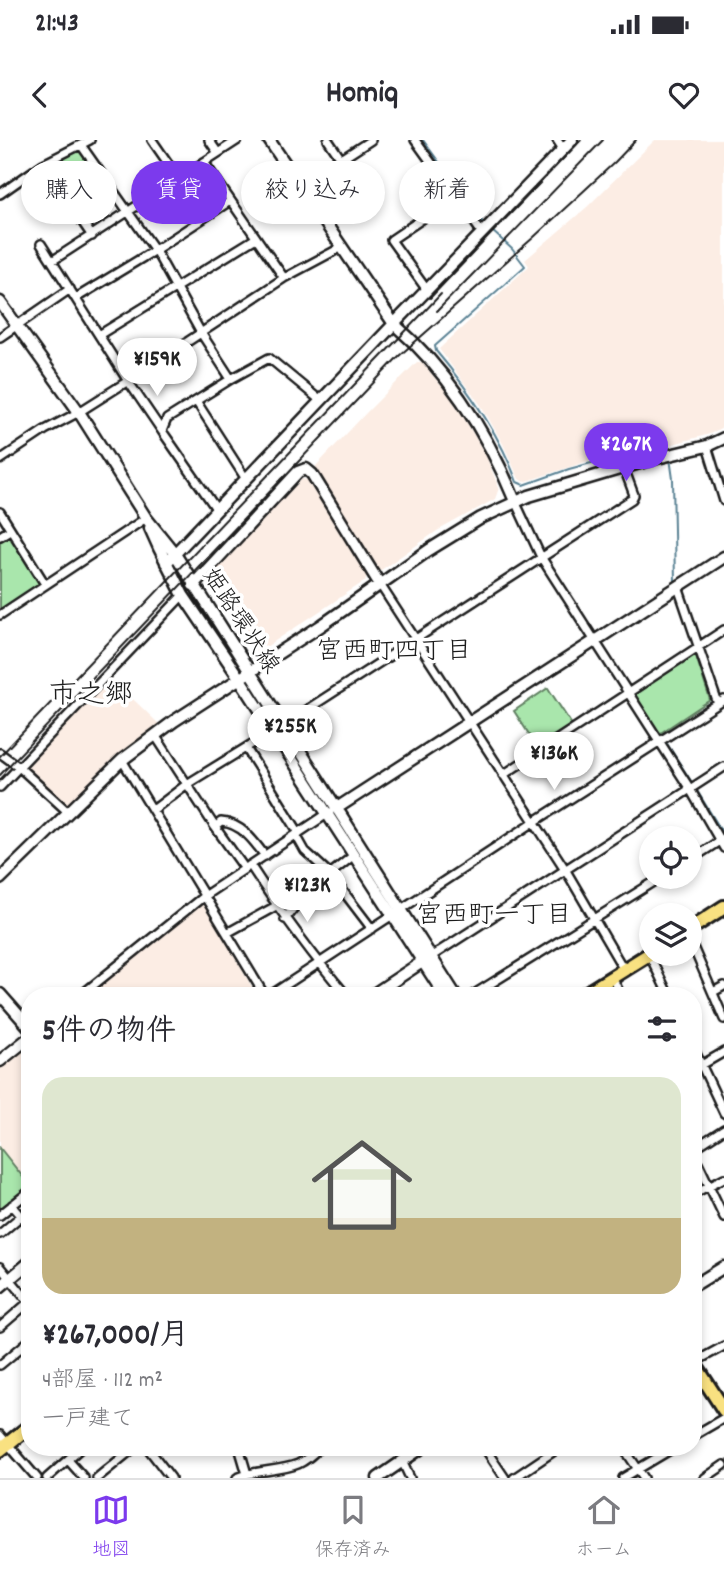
<!DOCTYPE html>
<html lang="ja">
<head>
<meta charset="utf-8">
<style>
	:root { --surface:#fff; --page:#f2f2f3; --text:#2b2b33; --muted:#7c7c81; --line:#e1e1e2; --accent:#7c3aed }
	body { margin:0; font-family:Dekko,"Klee One",sans-serif; background:var(--page); color:var(--text); height:100vh; display:flex; flex-direction:column; font-size:26px; white-space:nowrap }
	* { box-sizing:border-box; margin:0 }
	p { font-size:23px; color:var(--muted) }
	.icon { flex:none; width:38px; height:38px; fill:none; stroke:currentColor; stroke-width:2; stroke-linecap:round; stroke-linejoin:round }
	.map { position:relative; flex:1; overflow:hidden }
	.sheet { position:absolute; left:21px; top:847px; width:681px; height:469px; display:flex; flex-direction:column; background:var(--surface); border-radius:28px; box-shadow:0 4px 10px #0003 }
	.sheet>* { flex:none }
	.guide { position:absolute; left:21px; top:21px; width:682px; height:63px; display:flex; gap:14px }
	.tools { position:absolute; left:639px; top:686px; display:grid; gap:14px }
	.tools a { display:grid; place-items:center; width:63px; height:63px; border-radius:50%; background:var(--surface); box-shadow:0 4px 10px #0003; font-size:35px }
	.price { position:absolute; translate:-50% -60px; padding:0 16px; border-radius:24px; background:#fff; color:#222; font-size:23px; line-height:46px; filter:drop-shadow(0 2px 4px #0008) }
	.price::after { content:''; position:absolute; left:50%; top:42px; width:21px; height:16px; margin-left:-10px; background:inherit; clip-path:polygon(0 0,100% 0,50% 100%) }
	.price.selected { background:var(--accent); color:#fff }
	ul { padding:0; list-style:none }
	li { display:grid; align-content:center; gap:14px; height:371px; padding:0 21px }
	li+li { border-top:2px solid var(--line) }
	li span { display:grid; place-items:center; height:217px; border-radius:21px; color:#555 }
	li>.icon { margin-inline-start:auto }
	span .icon { width:126px; height:126px; fill:#fffc; stroke-width:1 }
	li b { font-size:30px }
	h2 { display:flex; justify-content:space-between; align-items:center; height:84px; padding:0 21px; font-size:30px }
	.pill { padding:0 24px; border-radius:32px; background:var(--surface); box-shadow:0 4px 10px #0003; font-size:24px; line-height:63px }
	.pill.selected { background:var(--accent); color:#fff }
	.status { display:flex; justify-content:space-between; align-items:center; height:49px; padding:0 35px; background:var(--surface); direction:ltr }
	.status svg { height:19px; fill:currentColor }
	header { display:flex; justify-content:space-between; align-items:center; height:91px; padding:0 21px; background:var(--surface); font-size:32px; font-weight:700 }
	.tab-bar { display:flex; justify-content:space-around; align-items:center; height:98px; border-top:2px solid var(--line); background:var(--surface); font-size:19px; color:var(--muted) }
	.tab-bar a { display:grid; justify-items:center; gap:4px }
	.tab-bar .selected { color:var(--accent) }
	.map>svg:first-child { display:block }
	.built { fill:#fcede4 }
	.green { fill:#a9e6ac; stroke:#628164; stroke-width:2 }
	.lines { fill:none; stroke-linecap:round; stroke-linejoin:round }
	.stream { stroke:#5a8294; stroke-width:2 }
	.street-casing { stroke:#1c1c1c; stroke-width:12 }
	.secondary-casing { stroke:#1c1c1c; stroke-width:15 }
	.highway-casing { stroke:#1c1c1c; stroke-width:18 }
	.street { stroke:#fff; stroke-width:7 }
	.secondary { stroke:#fff; stroke-width:10 }
	.highway { stroke:#f9e181; stroke-width:12 }
	.rail { stroke:#1c1c1c; stroke-width:2 }
	.labels { text-anchor:middle; stroke-width:7; stroke-linejoin:round; paint-order:stroke }
	.street-label { font-size:24px; fill:#1c1c1c; stroke:#fff }
	.neighbourhood-label { font-size:26px; fill:#1c1c1c; stroke:#fff }
	.quarter-label { font-size:28px; fill:#1c1c1c; stroke:#fff }
</style>
</head>
<body>
<div class="status"><b>21:43</b><svg viewBox="0 0 49 12"><path d="M0 12V9h3v3zM5 12V6h3v6zM10 12V3h3v9zM15 12V0h3v12zM26 1h20v11H26zM47 4h2v5h-2z"/></svg></div>
<header><svg class="icon" aria-label="back" viewBox="0 0 24 24"><path d="M15 5l-7 7 7 7"/></svg>Homiq<svg class="icon" aria-label="heart" viewBox="0 0 24 24"><path d="M12 20l-8-8c-3-5 5-10 8-4 3-6 11-1 8 4z"/></svg></header>
<div class="map">
<svg width="724" height="1338" viewBox="0 0 724 1338">
	<rect width="100%" height="100%" fill="#fff"/>
	<filter id="ink" filterUnits="userSpaceOnUse"><feTurbulence type="fractalNoise" baseFrequency=".0143" numOctaves="2"/><feDisplacementMap in="SourceGraphic" scale="14" xChannelSelector="R" yChannelSelector="G"/><feConvolveMatrix kernelMatrix="1 2 1 2 8 2 1 2 1" color-interpolation-filters="sRGB"/></filter>
	<g filter="url(#ink)">
		<!-- built -->
		<path class="built" d="M655,0H724V286L710,294L669,305L667,301L594,319L524,342L519,339L503,304L482,267L439,209L529,126L525,120L587,67Z
			M417,222H422L448,254L463,276L486,316L499,348L495,359L437,391L381,430L377,429L315,328L317,325L366,273Z
			M302,339L307,340L367,435L365,441L260,511L251,510L206,438Z
			M110,537L160,585L108,625L69,664H64L27,629L26,625Z
			M201,763L205,765L257,856H89Z
			M30,905V1045L0,1008V929Z"/>
		<!-- green -->
		<path class="green" d="M78,9L83,10L115,59L84,79L51,28V23Z
			M7,396L11,397L39,440L38,445L0,470V400Z
			M695,513L710,560L659,594L632,552Z
			M548,548L572,585L538,608L514,571Z
			M0,1008L30,1046V1048L0,1072Z"/>
		<g class="lines">
			<!-- stream -->
			<path class="stream" d="M423,0L484,84
				M491,90L512,109L525,126L435,206L436,211C469,250 499,293 517,342L524,345L569,329L666,303L668,310
				M670,318L673,339L675,442
				M685,478L694,506
				M663,597L662,596L713,561L696,511
				M666,602L693,644
				M696,649L724,695"/>
			<!-- street casing -->
			<g class="street-casing">
				<path id="street" d="M152,0L179,39
					M209,0L218,13
					M328,0L341,19
					M415,0L482,93
					M557,0L563,9
					M81,5L155,110L201,193L231,239L269,218L321,261
					M204,22L284,138
					M43,24L92,96
					M300,46L371,0
					M0,54L43,24L90,0
					M41,104L128,241L162,291
					M52,121L238,0
					M427,150L391,100L456,56
					M76,158L155,110L230,61
					M99,195L256,98
					M0,197L70,149
					M196,261L246,339
					M707,306L724,361
					M0,320L45,290L79,272L128,241L284,138L342,107
					M515,361L541,417L690,649L724,708
					M217,370L162,291L167,279L231,239
					M0,372L45,444
					M0,396L10,390
					M379,443L565,729L624,830
					M678,447L718,564
					M0,475L146,378
					M283,585L632,359L634,355L624,328
					M155,595L215,687L245,729
					M246,608L299,693
					M0,613L19,627L68,672
					M122,620L265,856
					M503,635L724,490
					M0,647L183,455
					M153,670L187,644L273,591
					M215,687L221,682C241,683 254,701 265,716
					M296,695L305,711L330,734L372,789
					M690,720L724,698
					M250,725C280,771 311,814 347,856
					M285,779L313,743L330,734L354,715
					M227,793L276,766
					M690,800L724,879
					M649,814L669,856
					M432,816L724,627
					M612,837L621,856
					M713,852L724,846
					M80,856L204,756L330,672
					M269,856L534,682L724,560
					M471,856L662,737
					M693,907L724,973
					M693,930L724,912
					M693,1009L724,989
					M693,1012L724,1077
					M693,1054L724,1038
					M12,1065L30,1086
					M0,1075L30,1051
					M0,1094L21,1076
					M0,1127L30,1163
					M0,1187L29,1162
					M693,1223L724,1206
					M0,1225L30,1200
					M0,1295L37,1338
					M693,1296L724,1278
					M147,1307L171,1338
					M239,1307L247,1334
					M484,1307L505,1338
					M623,1307L644,1338
					M68,1320L84,1338
					M402,1321L410,1338
					M47,1338L82,1307
					M97,1338L135,1307
					M237,1338C256,1329 278,1332 298,1324C307,1320 313,1314 320,1307
					M514,1338L560,1307
					M623,1338L675,1307
					M705,1338L724,1325"/>
			</g>
			<!-- secondary casing -->
			<g class="secondary-casing">
				<path id="secondary" d="M269,0L394,184C448,231 488,295 515,361
					M0,162L79,272L146,378L175,414L456,856
					M150,388L159,408L183,455L240,539L445,856
					M166,423L394,184L572,0
					M193,445L298,332L306,329L312,334L379,443
					M337,668L724,417
					M0,739L122,620L174,581L322,485L429,410L481,378L529,356L653,319L707,306L724,298
					M0,854L30,888
					M371,856L428,818
					M0,921L30,897
					M693,1146L724,1127
					M0,1147L30,1122
					M378,1338L423,1307"/>
			</g>
			<!-- highway casing -->
			<g class="highway-casing">
				<path id="highway" d="M690,789L724,767
					M582,856L651,813
					M693,1222L724,1270
					M0,1310L30,1286"/>
			</g>
			<!-- street -->
			<use href="#street" class="street"/>
			<!-- secondary -->
			<use href="#secondary" class="secondary"/>
			<!-- highway -->
			<use href="#highway" class="highway"/>
			<!-- rail -->
			<path class="rail" d="M430,158L581,0
				M437,171L603,0
				M0,616L441,154
				M0,635L399,216L534,97L615,22L636,0"/>
		</g>
	</g>
	<g class="labels">
		<!-- street labels -->
		<g class="street-label">
			<text transform="translate(242 480) rotate(57)" y="8">姫路環状線</text>
		</g>
		<!-- neighbourhood labels -->
		<g class="neighbourhood-label">
			<text x="394" y="518">宮西町四丁目</text>
			<text x="494" y="782">宮西町一丁目</text>
		</g>
		<!-- quarter labels -->
		<g class="quarter-label">
			<text x="91" y="562">市之郷</text>
		</g>
	</g>
</svg>
<div class="tools">
<a><svg class="icon" aria-label="locate" viewBox="0 0 24 24"><circle cx="12" cy="12" r="6"/><path d="M12 2v4M12 18v4M2 12h4M18 12h4"/></svg></a>
<a><svg class="icon" aria-label="layers" viewBox="0 0 24 24"><path d="M12 4l9 5-9 5-9-5zM3 14l9 5 9-5"/></svg></a>
</div>
<b class="price" style="left:157px;top:258px">¥159K</b>
<b class="price selected" style="left:626px;top:343px">¥267K</b>
<b class="price" style="left:290px;top:625px">¥255K</b>
<b class="price" style="left:554px;top:652px">¥136K</b>
<b class="price" style="left:307px;top:784px">¥123K</b>
<div class="guide">
<a class="pill">購入</a>
<a class="pill selected">賃貸</a>
<a class="pill">絞り込み</a>
<a class="pill">新着</a>
</div>
<section class="sheet">
<h2>5件の物件<svg class="icon" aria-label="filters" viewBox="0 0 24 24"><path d="M4 7h16M4 17h16"/><circle cx="9" cy="7" r="2"/><circle cx="15" cy="17" r="2"/></svg></h2>
<ul>
<li><span style="background:linear-gradient(#dfe7d0 65%,#c2b280 0)"><svg class="icon" aria-label="home" viewBox="0 0 24 24"><path d="M3 11l9-7 9 7M6 9v11h12V9"/></svg></span><div><b>¥267,000/月</b><p>4部屋 · 112 m²</p><p>一戸建て</p></div></li>
</ul>
</section>
</div>
<nav class="tab-bar">
<a class="selected"><svg class="icon" aria-label="map" viewBox="0 0 24 24"><path d="M3 6l6-2 6 2 6-2v14l-6 2-6-2-6 2zM9 4v14M15 6v14"/></svg>地図</a>
<a><svg class="icon" aria-label="saved" viewBox="0 0 24 24"><path d="M7 4h10v16l-5-4-5 4z"/></svg>保存済み</a>
<a><svg class="icon" aria-label="home" viewBox="0 0 24 24"><path d="M3 11l9-7 9 7M6 9v11h12V9"/></svg>ホーム</a>
</nav>
</body>
</html>
